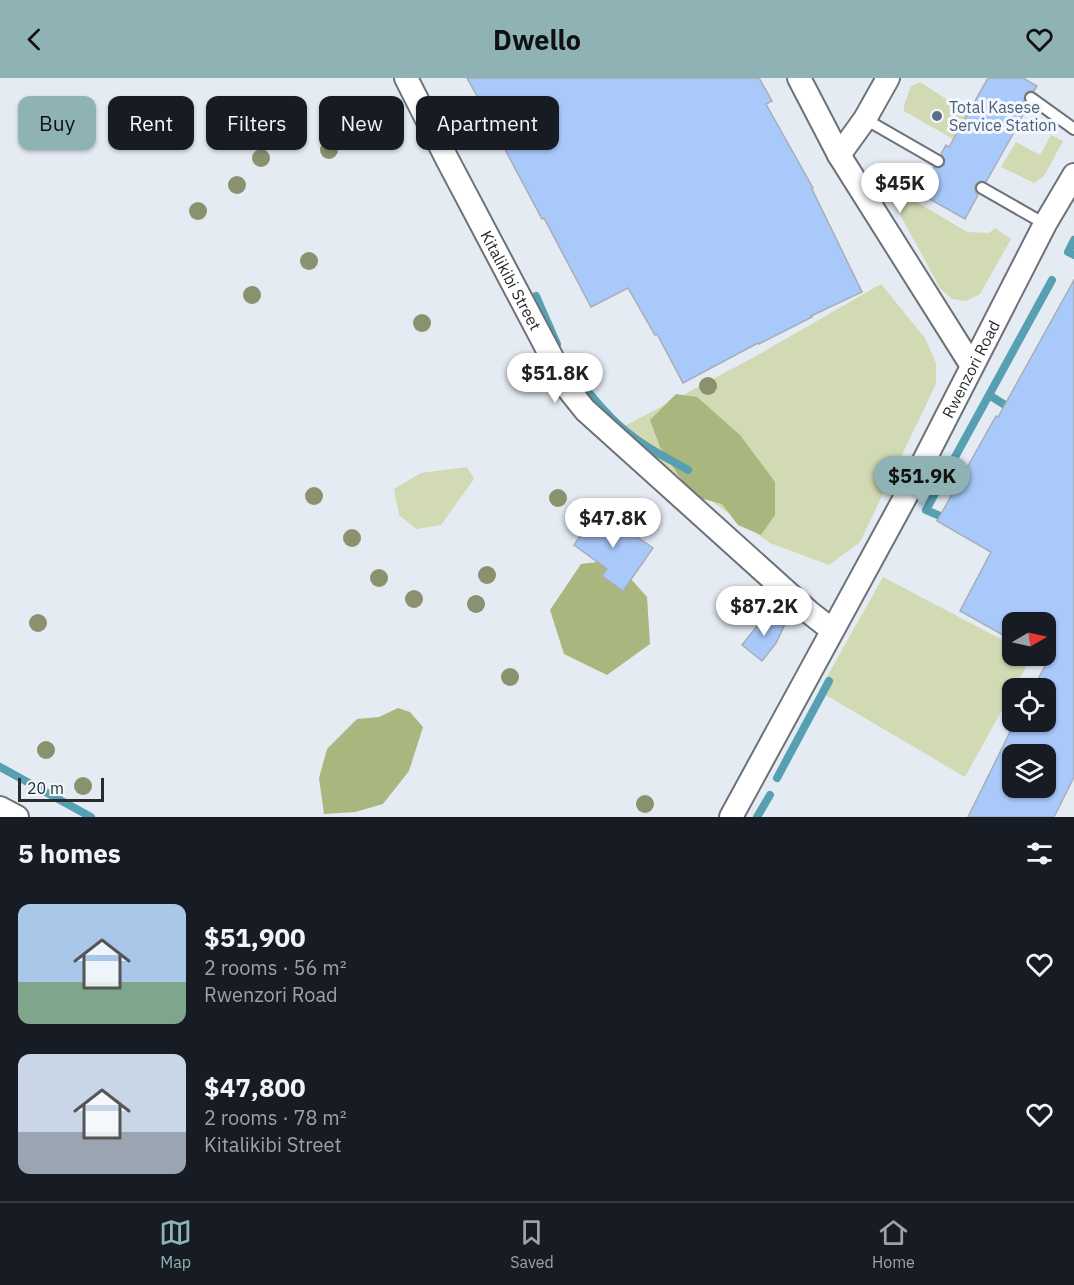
<!DOCTYPE html>
<html lang="en">
<head>
<meta charset="utf-8">
<style>
	:root { --surface:#171b24; --page:#20242c; --text:#f1f3f6; --muted:#9ea1a6; --line:#363941; --accent:#8fb3b4 }
	body { margin:0; font-family:"IBM Plex Sans",sans-serif; background:var(--page); color:var(--text); height:100vh; display:flex; flex-direction:column; font-size:22px; white-space:nowrap }
	* { box-sizing:border-box; margin:0 }
	p { font-size:20px; color:var(--muted) }
	.icon { flex:none; width:33px; height:33px; fill:none; stroke:currentColor; stroke-width:2; stroke-linecap:round; stroke-linejoin:round }
	.map { position:relative; height:739px; overflow:hidden }
	.side { display:flex; flex-direction:column; background:var(--surface); flex:1 }
	.side>* { flex:none }
	.banner { position:absolute; left:18px; top:18px; width:600px; height:54px; display:flex; gap:12px }
	.needle { width:39px; rotate:81deg }
	.buttons { position:absolute; left:1002px; top:534px; display:grid; gap:12px }
	.buttons a { display:grid; place-items:center; width:54px; height:54px; border-radius:12px; background:var(--surface); box-shadow:0 2px 4px #0004; font-size:30px }
	.scale { position:absolute; left:18px; bottom:15px; width:86px; box-sizing:border-box; padding-left:6px; border:3px solid #292b2e; border-top:0; font-size:16px; line-height:21px; white-space:nowrap; color:#292b2e; -webkit-text-stroke:4px #f3f8ff; paint-order:stroke }
	.price { position:absolute; translate:-50% -51px; padding:0 14px; border-radius:21px; background:#fff; color:#222; font-size:20px; line-height:39px; filter:drop-shadow(0 2px 3px #0008) }
	.price::after { content:''; position:absolute; left:50%; top:36px; width:18px; height:14px; margin-left:-9px; background:inherit; clip-path:polygon(0 0,100% 0,50% 100%) }
	.price.active { background:var(--accent); color:#111 }
	ul { padding:0; list-style:none }
	li { display:flex; align-items:center; gap:18px; height:150px; padding:0 18px }
	li span { display:grid; place-items:center; flex:none; width:168px; height:120px; border-radius:12px; color:#555 }
	li>.icon { margin-inline-start:auto }
	span .icon { width:72px; height:72px; fill:#fffc; stroke-width:1 }
	li b { font-size:26px }
	h2 { display:flex; justify-content:space-between; align-items:center; height:72px; padding:0 18px; font-size:26px }
	.tag { padding:0 21px; border-radius:12px; background:var(--surface); box-shadow:0 2px 4px #0004; font-size:21px; line-height:54px }
	.tag.active { background:var(--accent); color:#111 }
	header { display:flex; justify-content:space-between; align-items:center; height:78px; padding:0 18px; background:var(--accent); color:#111; font-size:27px; font-weight:800 }
	.tab-bar { display:flex; justify-content:space-around; align-items:center; height:84px; border-top:2px solid var(--line); background:var(--surface); font-size:16px; color:var(--muted) }
	.tab-bar a { display:grid; justify-items:center; gap:3px }
	.tab-bar .active { color:var(--accent) }
	.map>svg:first-child { display:block }
	.green { fill:#d1dab3 }
	.forest { fill:#a9b67d }
	.lines { fill:none; stroke-linecap:round; stroke-linejoin:round }
	.stream { stroke:#56a0b2; stroke-width:8 }
	.building { fill:#a9c9fb; stroke:#a8adb5; stroke-width:1.5; fill-rule:evenodd }
	.service-casing { stroke:#6d7279; stroke-width:14 }
	.minor-casing { stroke:#6d7279; stroke-width:26 }
	.service { stroke:#fff; stroke-width:10 }
	.minor { stroke:#fff; stroke-width:22 }
	.tree { fill:#89916e }
	.service-dot { fill:#5c6f8a; stroke:#f3f8ff; stroke-width:2 }
	.labels { text-anchor:middle; stroke-width:6; stroke-linejoin:round; paint-order:stroke }
	.service-label { font-size:16px; fill:#4e5e75; stroke:#f3f8ff; text-anchor:start }
	.street-label { font-size:16px; fill:#292b2e; stroke:#f3f8ff }
</style>
</head>
<body>
<header><svg class="icon" aria-label="back" viewBox="0 0 24 24"><path d="M15 5l-7 7 7 7"/></svg>Dwello<svg class="icon" aria-label="heart" viewBox="0 0 24 24"><path d="M12 20l-8-8c-3-5 5-10 8-4 3-6 11-1 8 4z"/></svg></header>
<div class="map">
<svg width="1074" height="739" viewBox="0 0 1074 739">
	<rect width="100%" height="100%" fill="#e5ebf3"/>
	<!-- green -->
	<path class="green" d="M920,4L968,35L953,61L904,33V27L911,8Z
		M1051,57L1063,63L1044,98L1034,105L1001,89L1016,64L1040,77Z
		M890,91L906,114L915,123L967,154L989,155L995,150L1011,161L980,216L966,223L952,221L940,210L879,98Z
		M881,206L925,260L936,285V306L860,464L829,487L770,465L666,390L623,349L756,278Z
		M467,389L474,401L441,447L416,451L399,437L394,411L421,395Z
		M883,499L1012,567V578H1032L965,699L819,613Z"/>
	<!-- forest -->
	<path class="forest" d="M676,316L697,319L740,357L775,404V437L761,457L738,447L722,426L692,418L660,369L650,342Z
		M614,482L647,519L650,566L607,597L564,576L550,532L581,486Z
		M398,630L410,634L423,649L409,693L383,726L355,734L324,736L319,700L327,671L357,641L379,639Z"/>
	<g class="lines">
		<!-- stream -->
		<path class="stream" d="M1074,162L1068,174L1074,177
			M536,218L557,266
			M564,283C586,311 607,340 636,361C652,373 671,382 688,392
			M989,317L1005,327
			M940,438L926,432L1052,202
			M0,689L91,739
			M777,700L829,603
			M757,739L770,717"/>
	</g>
	<!-- building -->
	<path class="building" d="M467,0H759L772,23L766,26L813,110L812,111L862,214L811,238L812,239L759,266L758,265L683,305L657,256L655,257L628,210L591,229L544,140L542,141L500,62L501,61Z
		M988,0H1023L1037,8L1034,13H1028L1025,16L1024,23L1028,27L1013,56L986,104L979,103L975,107V113L978,117L965,141L919,115L934,89L939,90L944,87L945,82L941,76L946,67L949,69Z
		M1074,202V699L1054,739H968L1015,644H1046V610H1033L1049,581L1042,578H1046V544H1012V562L960,533L991,474L937,443L996,338L998,339ZM1012,676H1046V710H1012Z
		M598,432L653,470L623,513L602,498L607,491L574,467Z
		M766,537L785,546L776,565L762,583L742,567Z"/>
	<g class="lines">
		<!-- service casing -->
		<g class="service-casing">
			<path id="service" d="M1031,20L1074,51
				M865,41L938,83
				M982,110L1045,146"/>
		</g>
		<!-- minor casing -->
		<g class="minor-casing">
			<g id="minor">
				<path id="s1" d="M406,0L447,81L569,312L585,332L809,534L832,552"/>
				<path d="M799,0L839,77L972,288"/>
				<path d="M839,77L865,41L888,0"/>
				<path d="M0,730L17,739"/>
				<path id="s2" d="M731,739L907,416L1045,146L1074,97"/>
			</g>
		</g>
		<!-- service -->
		<use href="#service" class="service"/>
		<!-- minor -->
		<use href="#minor" class="minor"/>
	</g>
	<!-- trees -->
	<g class="tree">
		<circle cx="468" cy="52" r="9"/>
		<circle cx="329" cy="72" r="9"/>
		<circle cx="261" cy="80" r="9"/>
		<circle cx="237" cy="107" r="9"/>
		<circle cx="198" cy="133" r="9"/>
		<circle cx="309" cy="183" r="9"/>
		<circle cx="252" cy="217" r="9"/>
		<circle cx="422" cy="245" r="9"/>
		<circle cx="708" cy="308" r="9"/>
		<circle cx="314" cy="418" r="9"/>
		<circle cx="558" cy="420" r="9"/>
		<circle cx="352" cy="460" r="9"/>
		<circle cx="487" cy="497" r="9"/>
		<circle cx="379" cy="500" r="9"/>
		<circle cx="414" cy="521" r="9"/>
		<circle cx="476" cy="526" r="9"/>
		<circle cx="38" cy="545" r="9"/>
		<circle cx="510" cy="599" r="9"/>
		<circle cx="46" cy="672" r="9"/>
		<circle cx="83" cy="708" r="9"/>
		<circle cx="645" cy="726" r="9"/>
	</g>
	<!-- markers -->
	<circle class="service-dot" cx="937" cy="38" r="6"/>
	<g class="labels">
		<!-- service labels -->
		<g class="service-label">
			<text x="949" y="35">Total Kasese<tspan x="949" dy="18">Service Station</tspan></text>
		</g>
		<!-- street labels -->
		<g class="street-label">
			<text dy="6" stroke="none"><textPath href="#s1" startOffset="228">Kitalikibi Street</textPath></text>
			<text dy="6" stroke="none"><textPath href="#s2" startOffset="508">Rwenzori Road</textPath></text>
		</g>
	</g>
</svg>
<div class="buttons">
<a><svg class="needle" viewBox="-14 -14 28 28"><path d="M0-13l5 13h-10z" fill="#e53935"/><path d="M0 13l5-13h-10z" fill="#9ea1a6"/></svg></a>
<a><svg class="icon" aria-label="locate" viewBox="0 0 24 24"><circle cx="12" cy="12" r="6"/><path d="M12 2v4M12 18v4M2 12h4M18 12h4"/></svg></a>
<a><svg class="icon" aria-label="layers" viewBox="0 0 24 24"><path d="M12 4l9 5-9 5-9-5zM3 14l9 5 9-5"/></svg></a>
</div>
<div class="scale">20 m</div>
<b class="price" style="left:900px;top:136px">$45K</b>
<b class="price" style="left:555px;top:326px">$51.8K</b>
<b class="price active" style="left:922px;top:429px">$51.9K</b>
<b class="price" style="left:613px;top:471px">$47.8K</b>
<b class="price" style="left:764px;top:559px">$87.2K</b>
<div class="banner">
<a class="tag active">Buy</a>
<a class="tag">Rent</a>
<a class="tag">Filters</a>
<a class="tag">New</a>
<a class="tag">Apartment</a>
</div>
</div>
<section class="side">
<h2>5 homes<svg class="icon" aria-label="filters" viewBox="0 0 24 24"><path d="M4 7h16M4 17h16"/><circle cx="9" cy="7" r="2"/><circle cx="15" cy="17" r="2"/></svg></h2>
<ul>
<li><span style="background:linear-gradient(#a9c7e8 65%,#7fa58c 0)"><svg class="icon" aria-label="home" viewBox="0 0 24 24"><path d="M3 11l9-7 9 7M6 9v11h12V9"/></svg></span><div><b>$51,900</b><p>2 rooms · 56 m²</p><p>Rwenzori Road</p></div><svg class="icon" aria-label="heart" viewBox="0 0 24 24"><path d="M12 20l-8-8c-3-5 5-10 8-4 3-6 11-1 8 4z"/></svg></li>
<li><span style="background:linear-gradient(#c9d6e8 65%,#9aa5b1 0)"><svg class="icon" aria-label="home" viewBox="0 0 24 24"><path d="M3 11l9-7 9 7M6 9v11h12V9"/></svg></span><div><b>$47,800</b><p>2 rooms · 78 m²</p><p>Kitalikibi Street</p></div><svg class="icon" aria-label="heart" viewBox="0 0 24 24"><path d="M12 20l-8-8c-3-5 5-10 8-4 3-6 11-1 8 4z"/></svg></li>
</ul>
</section>
<nav class="tab-bar">
<a class="active"><svg class="icon" aria-label="map" viewBox="0 0 24 24"><path d="M3 6l6-2 6 2 6-2v14l-6 2-6-2-6 2zM9 4v14M15 6v14"/></svg>Map</a>
<a><svg class="icon" aria-label="saved" viewBox="0 0 24 24"><path d="M7 4h10v16l-5-4-5 4z"/></svg>Saved</a>
<a><svg class="icon" aria-label="home" viewBox="0 0 24 24"><path d="M3 11l9-7 9 7M6 9v11h12V9"/></svg>Home</a>
</nav>
</body>
</html>
